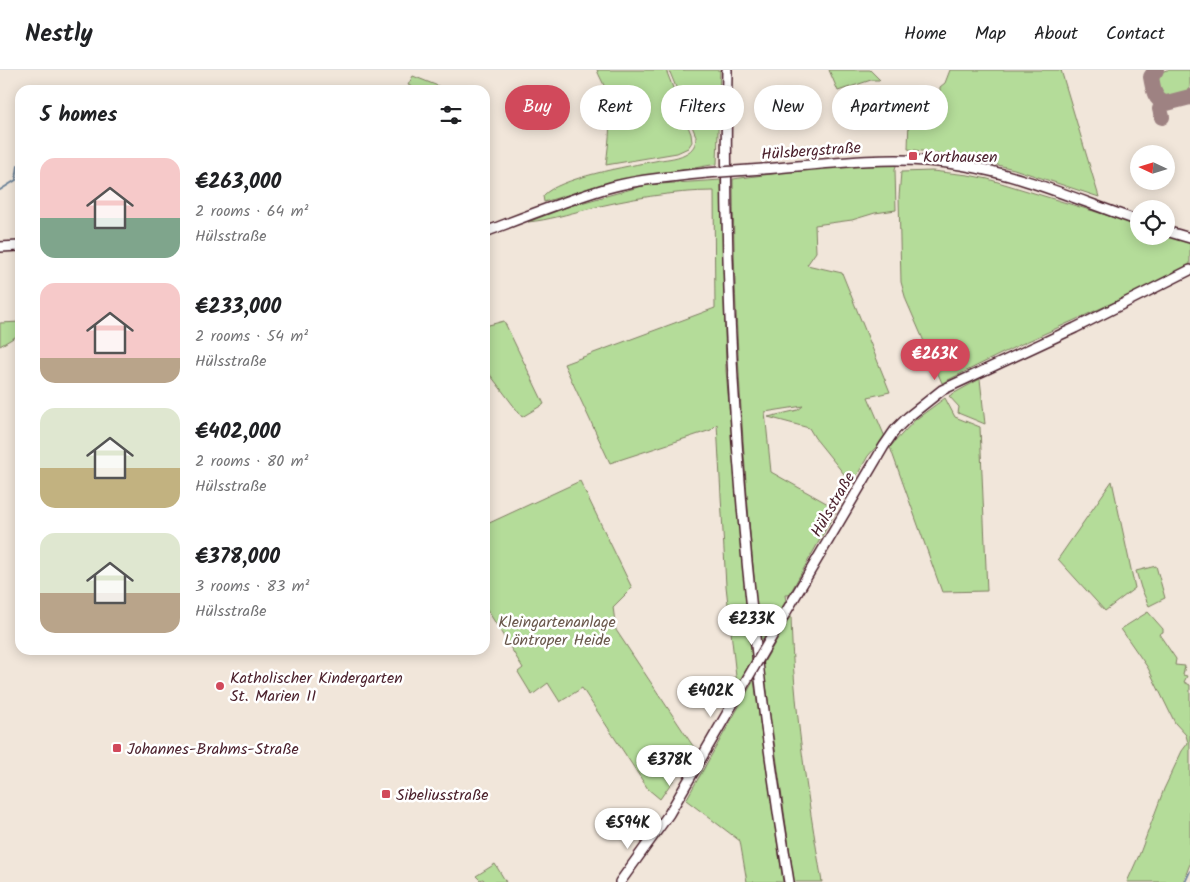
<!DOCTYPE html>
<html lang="en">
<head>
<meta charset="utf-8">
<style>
	:root { --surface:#fff; --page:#f6f6f6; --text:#202124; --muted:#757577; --line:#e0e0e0; --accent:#d1495b }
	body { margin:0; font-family:Kalam,sans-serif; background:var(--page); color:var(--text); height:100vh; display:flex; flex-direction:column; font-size:19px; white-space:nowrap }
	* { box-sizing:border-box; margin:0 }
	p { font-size:16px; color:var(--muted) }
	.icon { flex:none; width:28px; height:28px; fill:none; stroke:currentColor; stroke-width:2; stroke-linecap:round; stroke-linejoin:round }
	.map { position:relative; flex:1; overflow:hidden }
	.panel { position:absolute; left:15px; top:15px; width:475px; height:570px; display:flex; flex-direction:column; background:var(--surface); border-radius:15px; box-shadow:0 2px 12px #0003 }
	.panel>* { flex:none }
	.top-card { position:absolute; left:505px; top:15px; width:475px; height:45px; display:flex; gap:10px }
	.needle { width:32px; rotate:274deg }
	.buttons { position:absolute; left:1130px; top:75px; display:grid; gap:10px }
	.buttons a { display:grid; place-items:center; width:45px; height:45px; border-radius:50%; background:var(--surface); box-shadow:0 2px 12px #0003; font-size:25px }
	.price { position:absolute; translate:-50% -42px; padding:0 11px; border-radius:18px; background:#fff; color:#222; font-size:16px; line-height:32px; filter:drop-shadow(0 1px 2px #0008) }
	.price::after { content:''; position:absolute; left:50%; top:30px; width:15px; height:11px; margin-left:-8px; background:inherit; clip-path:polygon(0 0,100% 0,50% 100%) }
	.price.active { background:var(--accent); color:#fff }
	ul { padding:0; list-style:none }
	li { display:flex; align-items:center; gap:15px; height:125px; padding:0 25px }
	li span { display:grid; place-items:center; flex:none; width:140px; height:100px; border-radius:15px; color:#555 }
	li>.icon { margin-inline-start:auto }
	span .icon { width:60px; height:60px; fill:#fffc; stroke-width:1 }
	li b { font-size:21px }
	h2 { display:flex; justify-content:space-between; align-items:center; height:60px; padding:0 25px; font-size:21px }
	.tag { padding:0 18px; border-radius:22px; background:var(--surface); box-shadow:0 2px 12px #0003; font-size:18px; line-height:45px }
	.tag.active { background:var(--accent); color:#fff }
	header { display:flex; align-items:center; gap:30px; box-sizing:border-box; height:70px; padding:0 25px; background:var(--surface); border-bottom:1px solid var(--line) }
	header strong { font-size:24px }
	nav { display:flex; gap:28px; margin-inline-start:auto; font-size:18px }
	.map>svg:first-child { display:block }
	.green { fill:#b4dc99; stroke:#7f7e62 }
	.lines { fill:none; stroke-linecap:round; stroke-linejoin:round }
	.stream { stroke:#6c8399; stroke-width:2 }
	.taxiway { stroke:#9e8282; stroke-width:16 }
	.tertiary-casing { stroke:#4a1f2b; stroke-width:12 }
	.secondary-casing { stroke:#4a1f2b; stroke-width:12 }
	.tertiary { stroke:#fff; stroke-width:9 }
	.secondary { stroke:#fff; stroke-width:9 }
	.tertiary-bridge-casing { stroke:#4a1f2b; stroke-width:12; stroke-linecap:butt }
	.tertiary-bridge { stroke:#fff; stroke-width:9 }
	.poi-dot { fill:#d1495b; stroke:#fff; stroke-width:2 }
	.labels { text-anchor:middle; stroke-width:5; stroke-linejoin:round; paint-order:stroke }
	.street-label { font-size:16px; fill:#4a1f2b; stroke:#fff }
	.poi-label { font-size:16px; fill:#4a1f2b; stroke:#fff; text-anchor:start }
	.park-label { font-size:16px; fill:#6a584c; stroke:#fff }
</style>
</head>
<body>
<header>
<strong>Nestly</strong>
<nav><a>Home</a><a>Map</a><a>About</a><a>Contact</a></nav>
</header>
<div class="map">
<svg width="1190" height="812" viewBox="0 0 1190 812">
	<rect width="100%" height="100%" fill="#f1e6da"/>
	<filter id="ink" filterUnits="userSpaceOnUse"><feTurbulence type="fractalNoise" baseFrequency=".02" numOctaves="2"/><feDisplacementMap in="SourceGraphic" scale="10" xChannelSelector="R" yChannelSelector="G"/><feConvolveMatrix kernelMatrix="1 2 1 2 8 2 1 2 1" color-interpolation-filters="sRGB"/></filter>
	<g filter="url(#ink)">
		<!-- green -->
		<path class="green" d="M597,0H666L691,64L692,72L688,78L677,83L606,95C609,70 613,43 605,18C603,12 599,6 597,0Z
			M669,0H720L717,94L603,114L544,132L543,126C558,108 629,96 655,91C664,89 676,89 685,84C693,80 696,75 696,66Z
			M829,0H870L880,10H871L838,21Z
			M950,0H1061L1099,127L1014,99L969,88L908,79L909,48L922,44L936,43L940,28V17L945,13Z
			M1167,0H1190V21L1166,27L1160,25L1155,8L1158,3Z
			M413,6L443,18L454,20H419L408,15Z
			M898,90L895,99L896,140L875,143L852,150L815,155L816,182L807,195L842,203L890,322L868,327L885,367L868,386L852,414L815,368L809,358L768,347L798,340L803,336L765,342L771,402L837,439L789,525H785L786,531L760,573C745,419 734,265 733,109L863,92Z
			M932,101L968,105L988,109L1139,155V166H1166V163L1190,171V195L1150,216L1015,277L942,313L906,230L901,212L899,127L901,102Z
			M721,110L726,301L752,590L737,616L726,516L717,354L711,360L610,393L564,294L715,238L714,121C673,121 628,129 588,139C567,144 549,150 528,152L570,136L646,115Z
			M504,251L544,334L522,347L485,298V256Z
			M20,252V264L0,276V253Z
			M980,309L985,354L958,343L959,337L949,326Z
			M945,328L955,347L980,357L987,521L942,522L890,377L915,350Z
			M580,411L632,518L613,537L616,560L695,679L660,729L648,719L582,618L560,632L548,613L532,625L518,602L523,598L485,536V455Z
			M1112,411L1135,518L1105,541L1058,489Z
			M1156,496L1165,528L1149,536L1141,518L1136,501Z
			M1148,542L1163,559V562L1159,564L1176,589L1175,595L1185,596L1183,605L1187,606L1184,612L1190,615V794L1183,812H1127L1140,783L1164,719L1182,681L1188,673L1186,665L1175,653L1148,598L1121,559Z
			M791,545C793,634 807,724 822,812H794L763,594Z
			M754,610L783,812H747L740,771L686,730Z
			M495,794L506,812H485L483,809L480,810L476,806Z"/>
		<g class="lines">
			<!-- stream -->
			<path class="stream" d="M0,120L16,110L18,96L20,95
				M1185,812L1190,801"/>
			<!-- taxiway -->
			<path class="taxiway" d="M1156,0L1151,7C1153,17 1154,30 1165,33
				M1162,47L1160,39L1163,34L1190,27"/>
			<!-- tertiary casing -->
			<g class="tertiary-casing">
				<path id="tertiary" d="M763,99C829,94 896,84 961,95C1023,105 1080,131 1139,151
					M1166,161L1190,168
					M485,162C524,147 564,131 604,119C637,109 672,107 706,103
					M0,177L20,176
					M786,542L884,376L895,360L908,347L942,320L1075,258L1190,200
					M620,812L669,744L739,623"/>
			</g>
			<!-- secondary casing -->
			<g class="secondary-casing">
				<path id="secondary" d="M727,0C722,271 745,544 789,812"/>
			</g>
			<!-- tertiary -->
			<use href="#tertiary" class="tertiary"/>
			<!-- secondary -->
			<use href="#secondary" class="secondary"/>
			<!-- tertiary-bridge casing -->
			<g class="tertiary-bridge-casing">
				<path id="tertiary-bridge" d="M706,103L763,99
					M739,623L786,542"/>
			</g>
			<!-- tertiary-bridge -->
			<use href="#tertiary-bridge" class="tertiary-bridge"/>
		</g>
	</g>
	<!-- markers -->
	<g class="poi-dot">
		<rect x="908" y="81" width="10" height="10" rx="2.5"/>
		<circle cx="220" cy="616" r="5"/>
		<rect x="112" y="673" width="10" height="10" rx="2.5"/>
		<rect x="381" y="719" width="10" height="10" rx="2.5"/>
	</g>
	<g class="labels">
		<!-- street labels -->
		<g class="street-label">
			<text transform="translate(811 80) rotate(-4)" y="6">Hülsbergstraße</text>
			<text transform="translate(832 434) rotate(-60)" y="6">Hülsstraße</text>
		</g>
		<!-- poi labels -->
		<g class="poi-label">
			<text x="923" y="92">Korthausen</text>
			<text x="230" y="613">Katholischer Kindergarten<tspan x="230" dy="18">St. Marien II</tspan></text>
			<text x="127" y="684">Johannes-Brahms-Straße</text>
			<text x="396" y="730">Sibeliusstraße</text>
		</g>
		<!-- park labels -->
		<g class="park-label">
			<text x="557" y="557">Kleingartenanlage<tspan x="557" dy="18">Löntroper Heide</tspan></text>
		</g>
	</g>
</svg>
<div class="buttons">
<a><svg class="needle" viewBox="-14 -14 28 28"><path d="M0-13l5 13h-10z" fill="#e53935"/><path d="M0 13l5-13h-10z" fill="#757577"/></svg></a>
<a><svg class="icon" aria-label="locate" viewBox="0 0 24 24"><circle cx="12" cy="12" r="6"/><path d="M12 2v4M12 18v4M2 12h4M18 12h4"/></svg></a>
</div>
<b class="price active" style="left:935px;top:311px">€263K</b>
<b class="price" style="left:752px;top:576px">€233K</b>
<b class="price" style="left:711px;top:648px">€402K</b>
<b class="price" style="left:670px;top:717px">€378K</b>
<b class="price" style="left:628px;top:780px">€594K</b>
<div class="top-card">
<a class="tag active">Buy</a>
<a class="tag">Rent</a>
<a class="tag">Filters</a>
<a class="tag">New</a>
<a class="tag">Apartment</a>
</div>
<section class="panel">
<h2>5 homes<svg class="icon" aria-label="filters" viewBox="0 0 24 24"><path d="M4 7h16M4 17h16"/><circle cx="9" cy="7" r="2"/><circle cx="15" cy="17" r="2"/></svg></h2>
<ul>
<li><span style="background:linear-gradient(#f6c9c9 60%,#7fa58c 0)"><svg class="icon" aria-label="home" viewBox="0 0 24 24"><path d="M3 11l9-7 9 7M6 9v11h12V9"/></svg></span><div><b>€263,000</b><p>2 rooms · 64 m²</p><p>Hülsstraße</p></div></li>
<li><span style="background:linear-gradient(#f6c9c9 75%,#b9a48a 0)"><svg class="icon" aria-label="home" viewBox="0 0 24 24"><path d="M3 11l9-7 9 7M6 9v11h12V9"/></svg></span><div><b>€233,000</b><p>2 rooms · 54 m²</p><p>Hülsstraße</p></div></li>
<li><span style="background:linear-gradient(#dfe7d0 60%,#c2b280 0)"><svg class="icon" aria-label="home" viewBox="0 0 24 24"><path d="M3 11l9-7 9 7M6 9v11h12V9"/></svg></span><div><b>€402,000</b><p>2 rooms · 80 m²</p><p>Hülsstraße</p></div></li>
<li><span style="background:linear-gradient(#dfe7d0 60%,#b9a48a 0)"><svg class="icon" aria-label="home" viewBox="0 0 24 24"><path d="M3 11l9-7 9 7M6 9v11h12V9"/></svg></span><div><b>€378,000</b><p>3 rooms · 83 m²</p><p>Hülsstraße</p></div></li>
</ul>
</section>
</div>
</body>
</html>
